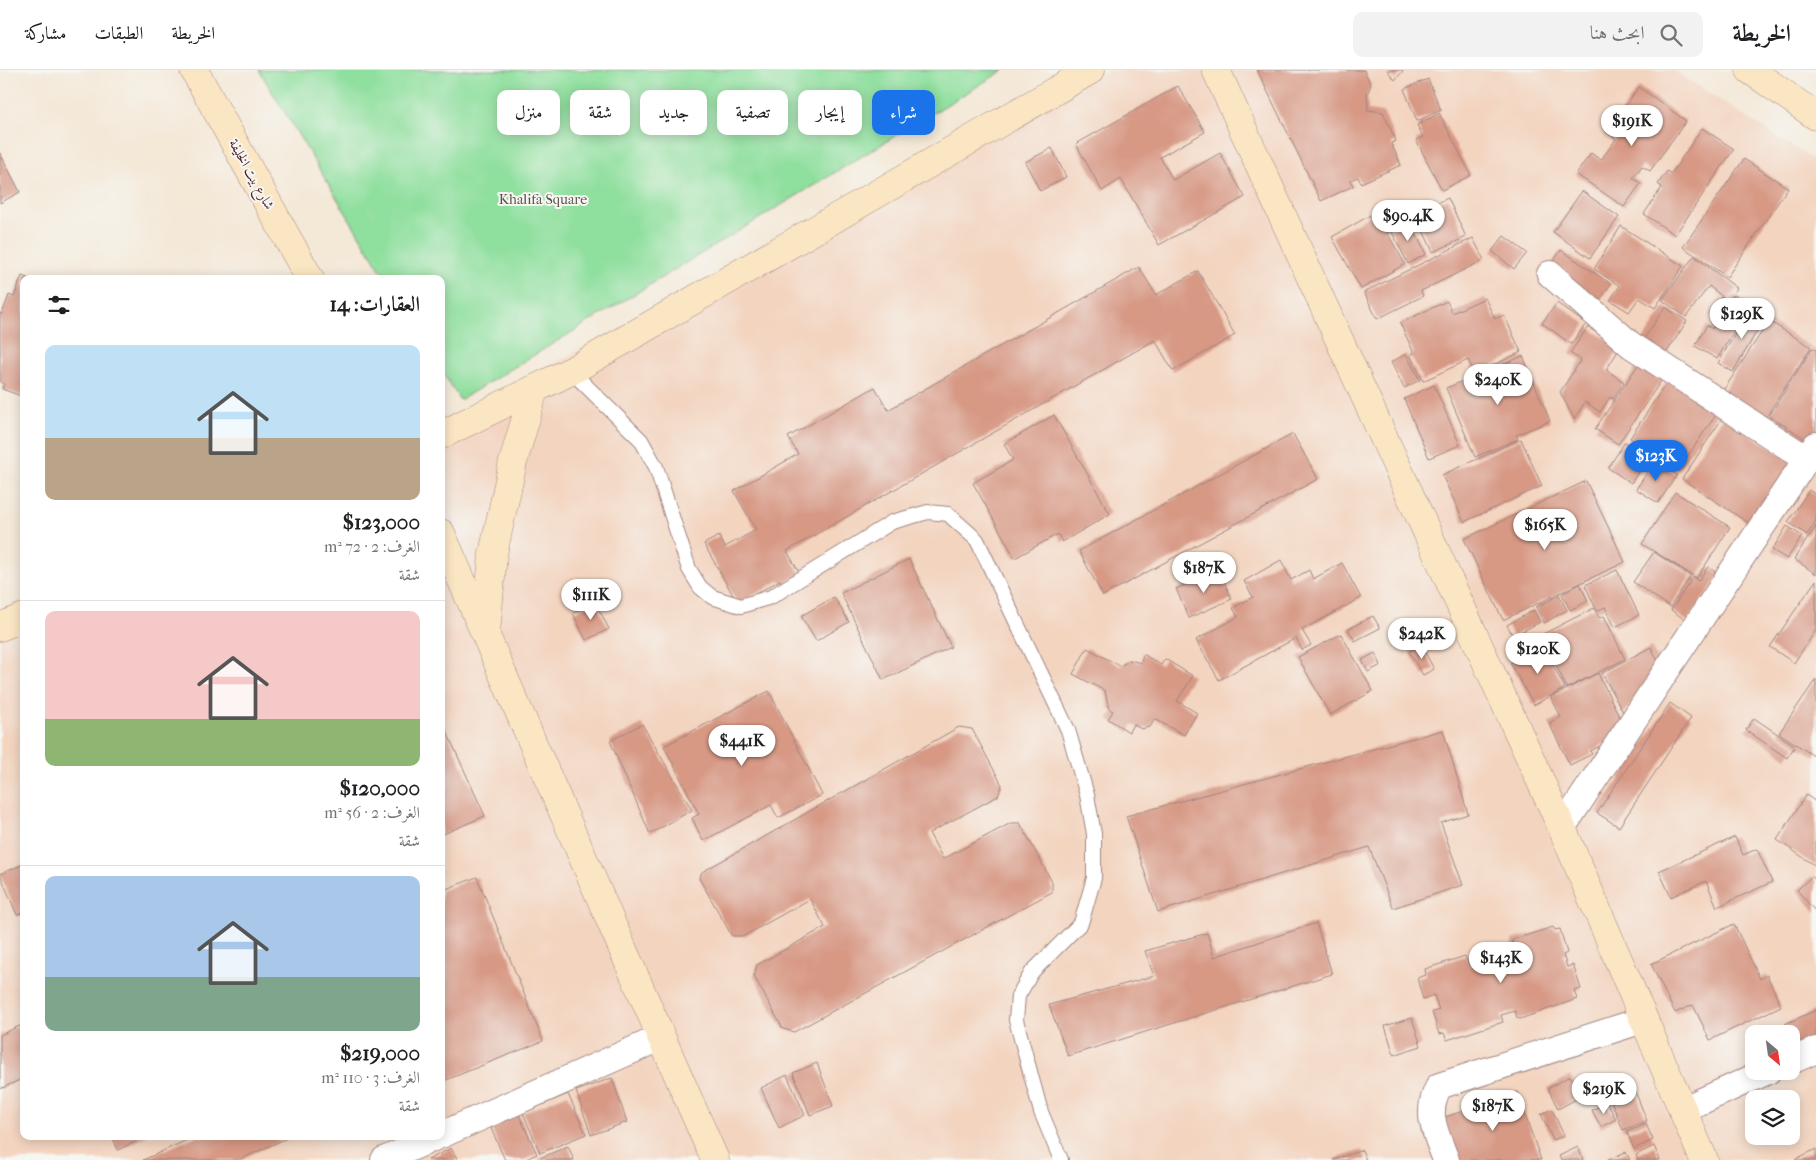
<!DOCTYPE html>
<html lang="ar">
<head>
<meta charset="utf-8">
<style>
	:root { --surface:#fff; --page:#f2f2f2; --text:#202124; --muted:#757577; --line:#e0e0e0; --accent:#1a73e8 }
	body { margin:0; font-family:"IM FELL French Canon",Amiri,serif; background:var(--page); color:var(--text); direction:rtl; height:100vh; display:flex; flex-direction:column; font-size:19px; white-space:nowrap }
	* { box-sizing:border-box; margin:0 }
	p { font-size:16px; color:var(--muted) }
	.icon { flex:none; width:28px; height:28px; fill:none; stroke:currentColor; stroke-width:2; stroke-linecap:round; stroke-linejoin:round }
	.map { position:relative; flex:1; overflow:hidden; direction:ltr }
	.side { position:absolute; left:20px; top:205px; width:425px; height:865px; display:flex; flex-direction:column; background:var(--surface); border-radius:10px; box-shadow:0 2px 12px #0003; direction:rtl }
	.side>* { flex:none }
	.guide { position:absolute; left:460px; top:20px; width:475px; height:45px; direction:rtl; display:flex; gap:10px }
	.needle { width:32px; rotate:151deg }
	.tools { position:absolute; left:1745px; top:955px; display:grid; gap:10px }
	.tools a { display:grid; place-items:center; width:55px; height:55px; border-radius:10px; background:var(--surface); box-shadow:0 2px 12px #0003; font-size:25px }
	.price { position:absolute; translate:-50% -42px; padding:0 11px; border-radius:18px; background:#fff; color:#222; font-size:16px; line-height:32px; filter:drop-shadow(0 1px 2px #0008) }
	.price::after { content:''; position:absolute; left:50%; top:30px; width:15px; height:11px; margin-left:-8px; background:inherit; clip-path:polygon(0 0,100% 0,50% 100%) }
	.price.current { background:var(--accent); color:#fff }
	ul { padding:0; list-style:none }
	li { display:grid; align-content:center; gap:10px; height:265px; padding:0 25px }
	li+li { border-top:1px solid var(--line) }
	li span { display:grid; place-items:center; height:155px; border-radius:10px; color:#555 }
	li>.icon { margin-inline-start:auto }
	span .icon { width:90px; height:90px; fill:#fffc; stroke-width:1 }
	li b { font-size:21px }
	h2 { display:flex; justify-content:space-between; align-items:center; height:60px; padding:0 25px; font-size:21px }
	.chip { padding:0 18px; border-radius:10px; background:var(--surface); box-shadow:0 2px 12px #0003; font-size:18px; line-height:45px }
	.chip.current { background:var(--accent); color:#fff }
	header { display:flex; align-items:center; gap:30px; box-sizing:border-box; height:70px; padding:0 25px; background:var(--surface); border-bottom:1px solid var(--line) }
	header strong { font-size:24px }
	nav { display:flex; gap:28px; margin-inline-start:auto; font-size:18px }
	.search { width:350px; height:45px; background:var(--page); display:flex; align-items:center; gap:12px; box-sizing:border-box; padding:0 18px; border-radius:10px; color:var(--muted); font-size:19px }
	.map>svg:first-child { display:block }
	.built { fill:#f3d4bf; fill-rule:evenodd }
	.green { fill:#8fdf9e; stroke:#6c7f64 }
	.building { fill:#d79884 }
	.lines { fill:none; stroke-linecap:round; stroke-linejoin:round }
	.lane-casing { stroke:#9f8481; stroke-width:16 }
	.street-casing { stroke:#9f8481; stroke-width:28 }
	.secondary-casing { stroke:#9f8481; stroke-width:29 }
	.lane { stroke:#fff; stroke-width:14 }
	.street { stroke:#fff; stroke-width:26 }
	.secondary { stroke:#fbe6c4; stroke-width:28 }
	.labels { text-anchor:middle; stroke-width:4; stroke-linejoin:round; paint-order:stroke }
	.street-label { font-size:14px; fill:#4a1f2b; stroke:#f6f6f2 }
	.park-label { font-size:14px; fill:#5b4f48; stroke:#f6f6f2 }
</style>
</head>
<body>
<header>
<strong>الخريطة</strong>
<div class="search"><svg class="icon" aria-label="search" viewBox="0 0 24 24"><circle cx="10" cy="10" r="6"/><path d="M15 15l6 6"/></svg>ابحث هنا</div>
<nav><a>الخريطة</a><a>الطبقات</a><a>مشاركة</a></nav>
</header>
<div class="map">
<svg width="1816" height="1090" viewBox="0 0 1816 1090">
	<rect width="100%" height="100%" fill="#f6f6f2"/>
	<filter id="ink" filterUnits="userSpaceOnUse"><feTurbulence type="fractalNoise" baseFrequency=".02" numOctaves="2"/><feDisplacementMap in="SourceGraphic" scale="10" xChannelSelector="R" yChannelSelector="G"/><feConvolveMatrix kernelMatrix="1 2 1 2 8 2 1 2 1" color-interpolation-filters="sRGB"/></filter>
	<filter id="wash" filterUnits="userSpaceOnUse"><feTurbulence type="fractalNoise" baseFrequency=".0096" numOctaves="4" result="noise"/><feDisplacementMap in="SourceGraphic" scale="20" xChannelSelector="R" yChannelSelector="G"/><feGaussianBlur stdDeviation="1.12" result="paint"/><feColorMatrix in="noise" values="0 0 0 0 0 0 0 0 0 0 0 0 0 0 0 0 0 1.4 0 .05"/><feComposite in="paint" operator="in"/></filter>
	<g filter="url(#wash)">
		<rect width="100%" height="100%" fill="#f4e8d7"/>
		<!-- built -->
		<path class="built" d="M1109,0H1673L1816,92V1090H0V555L24,545V1066H441V353ZM1754,964H1791V1001H1754ZM1754,1029H1791V1066H1754Z"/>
		<!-- green -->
		<path class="green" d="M259,0H1004L460,330L441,300V209H386Z"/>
		<g id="blocks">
			<!-- building -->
			<path class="building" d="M1257,0H1364L1371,15L1367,24L1368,40L1383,42L1396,71L1391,73L1401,95L1361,113L1358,107L1350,110L1353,116L1321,131Z
				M1387,0H1404L1395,10Z
				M1428,9L1441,40L1417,51L1404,19Z
				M1178,16L1205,62L1160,87L1173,110L1220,83L1245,127L1159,175L1121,109L1102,121L1076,74Z
				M1639,17L1686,51L1650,101L1642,96L1633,108L1641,113L1624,137L1576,104L1591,83L1601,90L1616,69L1606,62Z
				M1439,43L1471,105L1442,120L1416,70L1423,67L1417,55Z
				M1702,58L1734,79L1675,165L1644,144L1662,117L1658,114L1667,101L1671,104Z
				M1052,78L1066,107L1040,121L1025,92Z
				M0,83L20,122L0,133Z
				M1744,89L1788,118L1727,207L1683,177Z
				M1582,121L1619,147L1590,188L1553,162Z
				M1448,128L1466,167L1433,182L1415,143Z
				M1399,129L1409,146L1385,159L1405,194L1361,219L1332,167Z
				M1409,151L1426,184L1408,194L1391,160Z
				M1621,156L1683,196L1655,238L1639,228L1629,242L1610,230L1620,216L1594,199Z
				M1504,166L1527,183L1514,199L1492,181Z
				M1473,168L1484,190L1421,221L1423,226L1377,249L1364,222Z
				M1561,180L1611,214L1600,230L1550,196Z
				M1694,186L1737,218L1728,231L1709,216L1686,247L1662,230Z
				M1139,197L1156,225L1198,201L1235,265L1173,301L1155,270L787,481L800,504L783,514L780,510L738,534L704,474L719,466L725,477L756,460L734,421L798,384L788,367L875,317L888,340Z
				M22,206L30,209H24V327L2,319L4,314L0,312V243L2,244L9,225L14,227Z
				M1734,225L1750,234L1717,289L1695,276L1707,255L1712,259L1718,249L1710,245L1721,227L1732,233L1730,232Z
				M1485,228L1495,249L1504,245L1521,282L1475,304L1468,290L1423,311L1410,285L1414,283L1400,253L1447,231L1452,243Z
				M1557,233L1586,254L1571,274L1542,253Z
				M1665,237L1687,251L1663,288L1641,273Z
				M1751,237L1766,246L1733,302L1718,293Z
				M1769,251L1811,277L1766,347L1723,321Z
				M1588,257L1620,278L1606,300L1624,312L1613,329L1610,327L1600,342L1585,332L1574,349L1560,322L1581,290L1570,283Z
				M1812,278L1816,280V367L1812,373L1769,346Z
				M1406,284L1420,310L1404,318L1391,292Z
				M1523,286L1550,351L1516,365L1518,369L1475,387L1446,318Z
				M1640,292L1663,308L1618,374L1595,359Z
				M1671,306L1720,339L1678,400L1630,368Z
				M1434,315L1460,375L1429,388L1404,329Z
				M1054,345L1110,444L1062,472L1058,464L1015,488L973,413L1013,390L1004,374Z
				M1723,347L1795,393L1753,456L1682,409Z
				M1293,364L1318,409L1103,526L1079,481Z
				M1521,369L1542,416L1464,452L1442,405Z
				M1625,372L1648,388L1631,413L1608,398Z
				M1655,391L1677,405L1658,433L1636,419Z
				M1586,411L1625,492L1503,550L1464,469Z
				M1809,420L1816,425V451L1807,465L1788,452Z
				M1675,422L1730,457L1697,508L1642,474Z
				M1787,456L1802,466L1787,489L1772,480Z
				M1816,456V504L1794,489Z
				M1654,482L1691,506L1670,537L1633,512Z
				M909,489L951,577L883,610L841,523Z
				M1281,490L1291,510L1309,500L1313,509L1342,493L1361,528L1302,560L1311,575L1302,580L1296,568L1219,610L1196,570L1238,547L1233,538L1253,527L1244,511Z
				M1708,497L1720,505L1687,551L1671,540L1693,507L1698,511Z
				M1219,500L1232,529L1189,548L1176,519Z
				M1617,500L1639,545L1615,557L1605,537L1597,541L1585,515Z
				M1816,510V560L1794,593L1770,577Z
				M1580,514L1588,531L1570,540L1562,524Z
				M1559,525L1567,540L1544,553L1536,537Z
				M834,527L849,552L816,571L801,546Z
				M595,532L609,559L586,570L573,543Z
				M1594,538L1599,548L1604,546L1625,589L1567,618L1541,565Z
				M1534,540L1540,552L1513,566L1507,555Z
				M1373,546L1380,558L1355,571L1348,559Z
				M1341,564L1373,621L1330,645L1298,587Z
				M1421,575L1434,599L1423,605L1409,582Z
				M1542,575L1565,618L1534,635L1510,593Z
				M1651,577L1659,593L1624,644L1602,603Z
				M1087,578L1120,596L1130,590L1141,593L1143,584L1161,595L1165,589L1193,606L1177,631L1197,643L1184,665L1155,649L1150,657L1141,659L1133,654L1129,662L1108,649L1113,641L1109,639L1105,621L1073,604Z
				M1375,583L1381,595L1368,602L1362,590Z
				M1598,603L1623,654L1612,670L1590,681L1592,684L1570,695L1549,653L1561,647L1551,627Z
				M1816,609V683L1814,686L1779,663Z
				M769,621L822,725L778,748L771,735L703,771L692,748L699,744L664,676Z
				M1670,633L1691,648L1619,757L1597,743Z
				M1754,648L1795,676L1787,688L1746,660Z
				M441,649L485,746L441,765Z
				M642,654L692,740L650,764L610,671Z
				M959,657L972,659L1002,715L998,726L929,763L943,789L1011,753H1020L1052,812V822L794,962L783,959L754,906L757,895L825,857L810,829L744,866H732L699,808L702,802Z
				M1443,660L1468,744L1441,753L1463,815L1393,838L1369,777L1158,842L1126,746Z
				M1806,725L1816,732V796L1777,770Z
				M1735,767L1743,785L1757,779L1772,812L1717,837L1706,811L1671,827L1659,801Z
				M24,794V842L17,845L0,804Z
				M1812,806L1816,811V842L1797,820Z
				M477,807L543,971L441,1012V821Z
				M1316,853L1332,904L1068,986L1049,935L1154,906L1145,881L1207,863L1214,887Z
				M1734,854L1760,909L1767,905L1781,936L1710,970L1693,935L1675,943L1651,894Z
				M1553,857L1555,860L1560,859L1567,883L1563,885L1567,897L1573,895L1581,919L1574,921L1577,929L1520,949L1517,948L1515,941L1501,945L1503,952L1447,970L1444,963L1439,964L1432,942L1439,940L1434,925L1423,929L1417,908L1426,905L1425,899L1465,886L1469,896L1480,892L1477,884L1502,876L1505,882L1514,879L1512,870Z
				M1816,940V972L1797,981L1785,954Z
				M1412,948L1421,976L1394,985L1385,956Z
				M24,954V1008L0,1019V965Z
				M817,993L833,1036L810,1045L793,1003Z
				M787,1005L805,1045L779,1058L761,1018Z
				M1570,1006L1582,1026L1558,1039L1548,1018Z
				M612,1008L627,1052L591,1065L576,1021Z
				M1631,1011L1647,1051L1623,1060L1607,1021Z
				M1517,1022L1541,1090H1458L1443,1048Z
				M568,1024L586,1064L540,1083L523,1043Z
				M1607,1033L1616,1049L1601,1057L1592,1040Z
				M1552,1039L1564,1066L1553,1070L1541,1044Z
				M518,1043L537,1084L524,1090H505L490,1056Z
				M1646,1054L1653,1070L1634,1079L1627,1062Z
				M112,1066H147L118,1080Z
				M196,1066H287V1068L239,1090H143Z
				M568,1076L574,1090H536Z
				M1654,1076L1660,1090H1638L1636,1085Z
				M1578,1077L1583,1090H1561L1559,1086Z
				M451,1078L458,1090H428Z
				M1816,1079V1090H1794Z
				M1362,1080L1366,1090H1333Z
				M1626,1082L1630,1090H1607Z"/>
		</g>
	</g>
	<g filter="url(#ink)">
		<use href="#blocks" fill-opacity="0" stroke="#9f8481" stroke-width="1"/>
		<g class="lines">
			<!-- lane casing -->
			<g class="lane-casing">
				<path id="lane" d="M571,301L641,370L656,397L689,499L700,517L712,527L741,536L771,527L892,452L928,442L948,444L977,470L1068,660L1087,725L1094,764V808L1081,853L1032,902L1018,926L1016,950L1041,1042L1061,1090"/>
			</g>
			<!-- street casing -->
			<g class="street-casing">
				<path id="street" d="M1550,204L1631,275L1807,389
					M1562,758L1816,375
					M1791,991L1816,980
					M1682,1040L1768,1001
					M441,1065L660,968
					M384,1090L438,1066
					M1446,1090C1436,1063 1424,1044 1439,1016L1643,950"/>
			</g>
			<!-- secondary casing -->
			<g class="secondary-casing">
				<path id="secondary" d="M194,0L310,209
					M1216,0L1562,758L1704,1090
					M1750,0L1816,46
					M441,365L571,301L1091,0
					M441,463L715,1090
					M0,557L24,547
					M486,563L493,484L513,392L534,320"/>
			</g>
			<!-- lane -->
			<use href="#lane" class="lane"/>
			<!-- street -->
			<use href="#street" class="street"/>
			<!-- secondary -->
			<use href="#secondary" class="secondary"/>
		</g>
	</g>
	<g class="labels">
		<!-- street labels -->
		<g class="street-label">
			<text transform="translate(252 104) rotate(61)" y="5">شارع بيت الخليفة</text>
		</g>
		<!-- park labels -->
		<g class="park-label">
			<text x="543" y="134">Khalifa Square</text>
		</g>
	</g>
</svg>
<div class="tools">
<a><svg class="needle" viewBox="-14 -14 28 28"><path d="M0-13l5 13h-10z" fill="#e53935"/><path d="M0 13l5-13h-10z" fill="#757577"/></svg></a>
<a><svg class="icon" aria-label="layers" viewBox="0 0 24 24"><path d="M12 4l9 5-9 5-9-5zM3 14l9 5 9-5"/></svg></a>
</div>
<b class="price" style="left:1632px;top:77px">$191K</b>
<b class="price" style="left:1408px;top:172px">$90.4K</b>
<b class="price" style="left:1742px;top:270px">$129K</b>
<b class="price" style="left:1498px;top:336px">$240K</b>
<b class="price current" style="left:1656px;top:412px">$123K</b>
<b class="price" style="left:1545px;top:481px">$165K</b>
<b class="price" style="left:1204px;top:524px">$187K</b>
<b class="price" style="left:591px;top:551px">$111K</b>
<b class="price" style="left:1422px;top:590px">$242K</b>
<b class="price" style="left:1538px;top:605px">$120K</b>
<b class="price" style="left:742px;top:697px">$441K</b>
<b class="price" style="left:1501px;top:914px">$143K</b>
<b class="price" style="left:1604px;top:1045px">$219K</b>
<b class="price" style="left:1493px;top:1062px">$187K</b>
<div class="guide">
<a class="chip current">شراء</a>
<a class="chip">إيجار</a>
<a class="chip">تصفية</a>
<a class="chip">جديد</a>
<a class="chip">شقة</a>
<a class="chip">منزل</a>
</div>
<section class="side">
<h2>العقارات: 14<svg class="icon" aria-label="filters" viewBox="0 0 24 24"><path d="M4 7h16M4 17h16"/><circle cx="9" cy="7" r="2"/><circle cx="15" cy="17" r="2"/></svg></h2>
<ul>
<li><span style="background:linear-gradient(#bfe0f5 60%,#b9a48a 0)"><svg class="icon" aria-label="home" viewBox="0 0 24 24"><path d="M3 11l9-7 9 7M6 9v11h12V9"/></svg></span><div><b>$123,000</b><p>الغرف: 2 · 72 m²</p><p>شقة</p></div></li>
<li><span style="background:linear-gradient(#f6c9c9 70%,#8fb573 0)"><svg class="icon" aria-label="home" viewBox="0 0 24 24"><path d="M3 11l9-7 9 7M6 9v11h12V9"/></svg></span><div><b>$120,000</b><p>الغرف: 2 · 56 m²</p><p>شقة</p></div></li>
<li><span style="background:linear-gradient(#a9c7e8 65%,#7fa58c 0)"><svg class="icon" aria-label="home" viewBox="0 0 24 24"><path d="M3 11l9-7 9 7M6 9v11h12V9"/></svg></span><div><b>$219,000</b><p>الغرف: 3 · 110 m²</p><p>شقة</p></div></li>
</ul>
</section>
</div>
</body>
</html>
